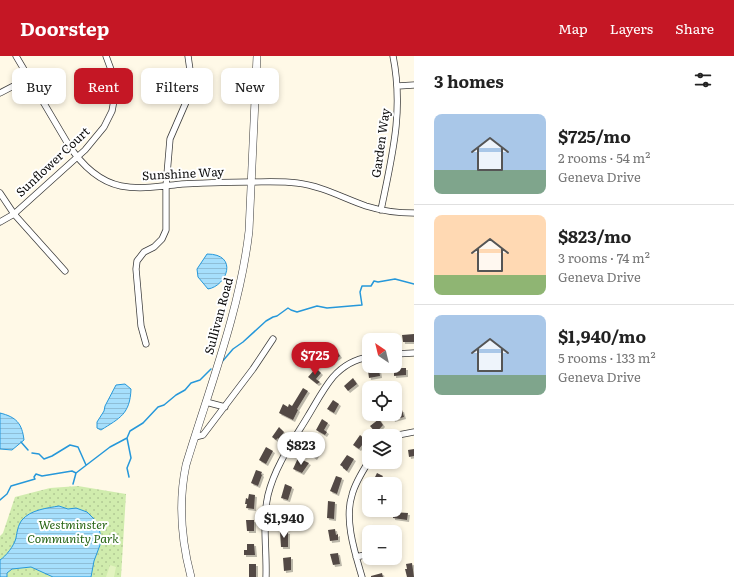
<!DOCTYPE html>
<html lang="en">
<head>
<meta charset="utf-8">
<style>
	:root { --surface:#fff; --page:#f6f6f6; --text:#222; --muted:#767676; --line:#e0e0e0; --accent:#c51725 }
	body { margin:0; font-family:Literata,serif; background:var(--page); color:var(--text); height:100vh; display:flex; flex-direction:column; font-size:15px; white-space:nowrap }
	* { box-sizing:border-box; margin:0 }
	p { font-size:13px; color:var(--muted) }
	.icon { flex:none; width:22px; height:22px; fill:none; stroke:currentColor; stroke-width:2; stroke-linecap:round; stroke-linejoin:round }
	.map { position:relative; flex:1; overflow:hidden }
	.panel { display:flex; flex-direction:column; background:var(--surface); width:320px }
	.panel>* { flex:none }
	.banner { position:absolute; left:12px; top:12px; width:342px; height:36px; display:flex; gap:8px }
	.needle { width:26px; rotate:325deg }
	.fabs { position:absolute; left:362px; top:277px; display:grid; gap:8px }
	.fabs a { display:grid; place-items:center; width:40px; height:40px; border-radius:8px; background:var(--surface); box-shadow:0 2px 6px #0003; font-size:20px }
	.price { position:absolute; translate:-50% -34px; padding:0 9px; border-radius:14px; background:#fff; color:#222; font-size:13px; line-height:26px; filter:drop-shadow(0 1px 2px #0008) }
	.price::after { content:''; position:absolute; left:50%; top:24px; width:12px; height:9px; margin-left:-6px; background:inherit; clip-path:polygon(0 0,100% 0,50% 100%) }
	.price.current { background:var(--accent); color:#fff }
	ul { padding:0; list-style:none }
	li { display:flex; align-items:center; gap:12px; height:100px; padding:0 20px }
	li+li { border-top:1px solid var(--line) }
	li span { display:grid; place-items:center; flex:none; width:112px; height:80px; border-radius:8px; color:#555 }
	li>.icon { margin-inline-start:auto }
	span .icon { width:48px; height:48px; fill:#fffc; stroke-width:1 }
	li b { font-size:17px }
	h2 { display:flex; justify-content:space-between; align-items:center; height:48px; padding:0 20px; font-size:17px }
	.pill { padding:0 14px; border-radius:8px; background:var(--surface); box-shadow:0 2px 6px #0003; font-size:14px; line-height:36px }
	.pill.current { background:var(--accent); color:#fff }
	header { display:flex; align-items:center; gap:24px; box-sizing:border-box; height:56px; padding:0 20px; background:var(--accent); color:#fff }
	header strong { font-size:19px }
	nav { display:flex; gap:22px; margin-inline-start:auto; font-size:14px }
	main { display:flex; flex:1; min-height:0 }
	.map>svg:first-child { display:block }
	.park { fill:url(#park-dots) }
	.pitch { fill:#e3f3c0 }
	.water { fill:url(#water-rules); stroke:#2698da }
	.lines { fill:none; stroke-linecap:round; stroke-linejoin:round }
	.stream { stroke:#2698da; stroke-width:1.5 }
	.building { fill:#534a45; filter:url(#shadow) }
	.minor-casing { stroke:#3d3d3d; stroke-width:7 }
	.tertiary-casing { stroke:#3d3d3d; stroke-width:8 }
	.minor { stroke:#fff; stroke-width:5.5 }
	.tertiary { stroke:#fff; stroke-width:7 }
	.labels { text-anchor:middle; stroke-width:4; stroke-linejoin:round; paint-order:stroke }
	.street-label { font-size:12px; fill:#0a0a0a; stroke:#fff }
	.park-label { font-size:12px; font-style:italic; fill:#296616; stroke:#fff }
</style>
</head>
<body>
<header>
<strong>Doorstep</strong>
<nav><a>Map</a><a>Layers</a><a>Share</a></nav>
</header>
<main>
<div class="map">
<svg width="414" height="521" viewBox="0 0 414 521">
	<defs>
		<pattern id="park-dots" width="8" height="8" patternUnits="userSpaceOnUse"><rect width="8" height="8" fill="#d0ecad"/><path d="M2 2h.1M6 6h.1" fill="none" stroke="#b1c994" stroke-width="1.8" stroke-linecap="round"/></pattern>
		<pattern id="water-rules" width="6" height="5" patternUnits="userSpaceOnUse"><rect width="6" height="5" fill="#a6dffc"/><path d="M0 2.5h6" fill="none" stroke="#8ebed7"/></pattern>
		<filter id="shadow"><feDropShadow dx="2" dy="2" stdDeviation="0" flood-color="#0004"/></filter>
	</defs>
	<rect width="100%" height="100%" fill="#fff9e7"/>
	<!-- park -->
	<path class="park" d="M78,430L126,438L121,521H0V480L3,477L15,441L50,432Z"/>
	<!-- pitch -->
	<path class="pitch" d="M110,509L116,511L114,521H106Z"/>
	<!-- water -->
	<path class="water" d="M207,198C239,198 227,230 208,233L198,221L197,213Z
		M125,328L131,333C130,358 120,362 101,374L97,372V366L104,355L105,350L116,329Z
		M0,357C16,361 22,367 24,384L12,394L0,393Z
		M59,450L68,453L76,452L87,456L95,464L99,472L101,482L100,489L94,505L91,521H53L31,511L12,513L7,517V521H0V504C6,500 14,490 16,482C17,476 18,469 22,464C30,454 47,452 59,450Z"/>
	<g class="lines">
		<!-- stream -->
		<path class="stream" d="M221,307L233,293L243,286L266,265L273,261L277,260L288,252L291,254L297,256L317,250L327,252L362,249L360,236L362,230H371L374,225L378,226L395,223L414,228
			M21,386L28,394
			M32,397L39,398L44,403L52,400L70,389L78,391L86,409
			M129,421L127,412L131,402L127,382L130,375L143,367L158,351L164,349L176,339L185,334L191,327L200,324L211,313
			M73,428L76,417L110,391L127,382
			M0,444L7,438L11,430L35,423L34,421L36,418L42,420L72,415L76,417"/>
	</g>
	<!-- building -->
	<path class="building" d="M388,277V284H376V278Z
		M414,278V286H403L402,279Z
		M331,293L333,296L336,294L340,300L333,305L332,303L329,305L327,301L329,299L327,296Z
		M316,312L321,317L316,323L320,326L317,328L308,321Z
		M394,312H406V319L394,320Z
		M379,313L380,320L369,322L368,315Z
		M353,322L357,328L348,335L344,330Z
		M303,332L308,335L297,353L298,354L293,364L279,357L283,348L288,351L289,348L292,350Z
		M333,344L339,348L334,357L327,353Z
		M402,354L404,361L393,364L391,358H395V355Z
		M322,363L328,367L324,374L327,376L325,379L316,374Z
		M379,363L383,369L376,377L370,370Z
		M279,371L284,376L279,383L278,382L276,384L272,381Z
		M360,379L366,384L359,393L353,389Z
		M316,385L323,389L315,402L308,397Z
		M266,391L273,395L266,408L259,404Z
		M414,393V400L409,401L408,394Z
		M347,399L354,403L347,415L343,412V411L340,409Z
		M298,402L309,407L302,417L293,413Z
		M256,414L262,416L261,418L262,419L258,430L251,427Z
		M377,417L383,420L378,428H374L372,427Z
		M336,420L342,422L337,438L330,435Z
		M285,428L292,431L288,444L281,442Z
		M367,428H369V451L363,450Z
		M249,438L255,439L254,453L246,452L247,448H245L246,442L248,443Z
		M328,445L335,446L334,463L327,462Z
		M279,453H290V461H288V467H279Z
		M393,456L408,457L407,464L393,462Z
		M246,464H254V475H247Z
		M375,471V476H369V486H366L365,472Z
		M335,473L336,479L338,478V484L330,485L328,474Z
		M280,476H288V491H281Z
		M247,488H254L255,499H244V494H247Z
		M338,497L340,508L333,509L330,498Z
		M291,501V514L284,515L283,502Z
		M412,507L414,521H407L405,513H407L406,508Z
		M249,508H256V521H249Z
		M382,517L383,521H371V520Z"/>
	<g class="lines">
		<!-- minor casing -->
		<g class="minor-casing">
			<path id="minor" d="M16,0L68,88C81,108 97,125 121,130C141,134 162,130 182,128C204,127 226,126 249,126C265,126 281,125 297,127C322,130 343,142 366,150C382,155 398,157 414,157
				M398,30L414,29
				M0,37L29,22
				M0,137L14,158L65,215
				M381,154C392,100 404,55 393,0
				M0,166L14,158L85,94L104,71L112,55L115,39L113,19L106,0
				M146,288L141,270L136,213L137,205L144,196L154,191L162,183L166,174V130L170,83L190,37L191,21L188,0
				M395,298L414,297
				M206,346L225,351
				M393,380L414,376
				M195,381L203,379L253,313L273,283
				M356,501L369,498
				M266,521C267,494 262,466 268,439C275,410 293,385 308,360C316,347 323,333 333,321C342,311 355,303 369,301
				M362,521C355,497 344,464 352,439C355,427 362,416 369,405"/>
		</g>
		<!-- tertiary casing -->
		<g class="tertiary-casing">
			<path id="tertiary" d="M191,521C181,483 178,447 186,409C209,333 240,254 249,175L257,0"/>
		</g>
		<!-- minor -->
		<use href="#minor" class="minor"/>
		<!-- tertiary -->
		<use href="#tertiary" class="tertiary"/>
	</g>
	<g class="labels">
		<!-- street labels -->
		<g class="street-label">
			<text transform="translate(381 87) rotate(-82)" y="4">Garden Way</text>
			<text transform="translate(53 106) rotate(-43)" y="4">Sunflower Court</text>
			<text transform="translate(183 118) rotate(-3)" y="4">Sunshine Way</text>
			<text transform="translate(219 260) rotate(-75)" y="4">Sullivan Road</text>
		</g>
		<!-- park labels -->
		<g class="park-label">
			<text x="73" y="473">Westminster<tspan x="73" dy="14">Community Park</tspan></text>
		</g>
	</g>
</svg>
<div class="fabs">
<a><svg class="needle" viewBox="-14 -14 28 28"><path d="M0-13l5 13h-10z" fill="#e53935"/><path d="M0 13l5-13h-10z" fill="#767676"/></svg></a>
<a><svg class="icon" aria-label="locate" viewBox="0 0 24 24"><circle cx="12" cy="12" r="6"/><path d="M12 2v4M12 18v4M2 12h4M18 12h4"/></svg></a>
<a><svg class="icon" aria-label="layers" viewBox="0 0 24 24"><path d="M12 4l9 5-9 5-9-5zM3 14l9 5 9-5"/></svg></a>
<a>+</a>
<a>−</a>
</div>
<b class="price current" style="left:315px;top:320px">$725</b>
<b class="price" style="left:301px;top:410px">$823</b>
<b class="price" style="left:284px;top:483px">$1,940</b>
<div class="banner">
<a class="pill">Buy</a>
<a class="pill current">Rent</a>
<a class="pill">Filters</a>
<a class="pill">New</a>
</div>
</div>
<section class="panel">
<h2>3 homes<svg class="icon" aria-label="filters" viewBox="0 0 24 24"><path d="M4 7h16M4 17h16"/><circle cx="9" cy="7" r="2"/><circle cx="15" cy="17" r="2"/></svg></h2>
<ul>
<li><span style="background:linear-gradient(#a9c7e8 70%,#7fa58c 0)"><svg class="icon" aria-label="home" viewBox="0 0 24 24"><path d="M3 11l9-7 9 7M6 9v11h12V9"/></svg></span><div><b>$725/mo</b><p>2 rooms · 54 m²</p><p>Geneva Drive</p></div></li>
<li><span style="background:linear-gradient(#ffd9b3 75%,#8fb573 0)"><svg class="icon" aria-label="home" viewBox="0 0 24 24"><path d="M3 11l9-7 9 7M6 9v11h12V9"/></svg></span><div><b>$823/mo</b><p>3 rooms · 74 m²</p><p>Geneva Drive</p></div></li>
<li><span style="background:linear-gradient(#a9c7e8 75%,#7fa58c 0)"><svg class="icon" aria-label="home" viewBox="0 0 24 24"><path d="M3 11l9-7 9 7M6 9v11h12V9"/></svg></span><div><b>$1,940/mo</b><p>5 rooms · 133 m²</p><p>Geneva Drive</p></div></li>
</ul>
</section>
</main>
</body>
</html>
